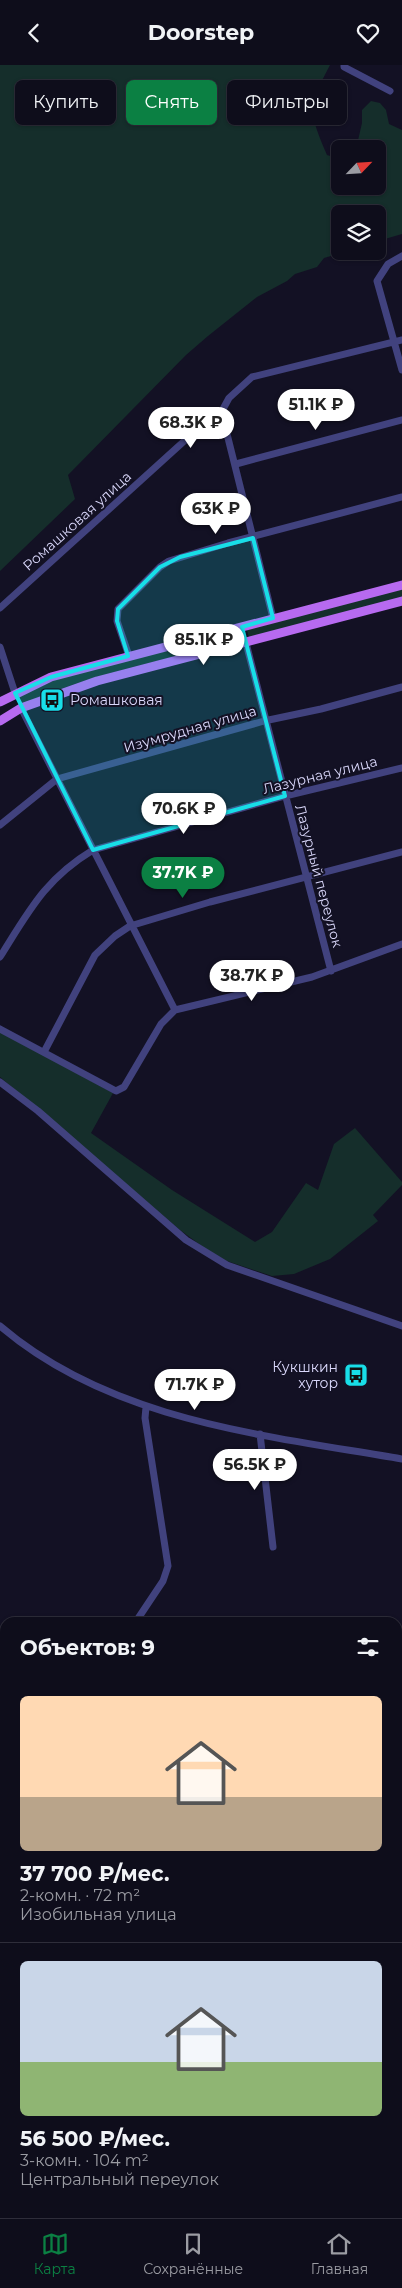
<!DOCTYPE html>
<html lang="ru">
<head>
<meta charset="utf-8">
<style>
	:root { --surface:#0e0d1b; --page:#1c1b28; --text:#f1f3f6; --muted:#9b9ca3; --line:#2e2d3a; --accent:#0b8043 }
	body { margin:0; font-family:Montserrat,sans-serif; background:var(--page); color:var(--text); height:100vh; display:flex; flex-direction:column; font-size:19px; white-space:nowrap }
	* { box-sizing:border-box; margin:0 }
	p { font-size:16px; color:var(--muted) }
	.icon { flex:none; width:28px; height:28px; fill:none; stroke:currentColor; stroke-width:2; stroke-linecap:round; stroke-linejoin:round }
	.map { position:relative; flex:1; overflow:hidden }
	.side { position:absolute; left:0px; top:1552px; width:402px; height:601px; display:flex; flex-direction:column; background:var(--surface); border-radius:15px 15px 0 0; box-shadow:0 1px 4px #0004,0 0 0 1px var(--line) }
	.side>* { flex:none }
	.guide { position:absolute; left:15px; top:15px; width:372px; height:45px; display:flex; gap:10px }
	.needle { width:32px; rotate:65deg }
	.fabs { position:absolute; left:331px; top:75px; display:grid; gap:10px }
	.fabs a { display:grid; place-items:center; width:55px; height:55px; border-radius:8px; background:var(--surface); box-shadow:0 1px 4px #0004,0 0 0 1px var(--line); font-size:25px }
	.price { position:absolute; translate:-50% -42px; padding:0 11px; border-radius:18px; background:#fff; color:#222; font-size:16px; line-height:32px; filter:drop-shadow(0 1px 2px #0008) }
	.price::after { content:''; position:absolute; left:50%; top:30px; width:15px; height:11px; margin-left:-8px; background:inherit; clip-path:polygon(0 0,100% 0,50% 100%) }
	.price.active { background:var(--accent); color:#fff }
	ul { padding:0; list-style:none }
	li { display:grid; align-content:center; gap:10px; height:265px; padding:0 20px }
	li+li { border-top:1px solid var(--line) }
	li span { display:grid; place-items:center; height:155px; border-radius:8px; color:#555 }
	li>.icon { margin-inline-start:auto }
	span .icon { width:90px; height:90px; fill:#fffc; stroke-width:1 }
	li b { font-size:21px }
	h2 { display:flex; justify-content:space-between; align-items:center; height:60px; padding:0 20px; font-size:21px }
	.pill { padding:0 18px; border-radius:8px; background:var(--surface); box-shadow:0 1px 4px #0004,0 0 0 1px var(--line); font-size:18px; line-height:45px }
	.pill.active { background:var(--accent); color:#fff }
	header { display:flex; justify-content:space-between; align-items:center; height:65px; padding:0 20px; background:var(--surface); font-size:22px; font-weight:700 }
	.tab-bar { display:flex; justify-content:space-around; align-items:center; height:70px; border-top:1px solid var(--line); background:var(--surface); font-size:14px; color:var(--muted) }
	.tab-bar a { display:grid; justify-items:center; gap:2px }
	.tab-bar .active { color:var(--accent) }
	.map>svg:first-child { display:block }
	.green { fill:#152e2b }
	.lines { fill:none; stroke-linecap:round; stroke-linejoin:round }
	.river { stroke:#152c4a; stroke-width:10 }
	.minor { stroke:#41427e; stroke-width:7 }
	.major { stroke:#b76af0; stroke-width:9 }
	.marked { fill:#18dee8; fill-opacity:0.2; stroke:#18dee8; stroke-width:4; stroke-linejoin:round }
	.labels { text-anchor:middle; stroke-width:4; stroke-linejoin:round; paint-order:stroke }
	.street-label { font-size:14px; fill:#dad8fb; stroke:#131124 }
	.poi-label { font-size:14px; fill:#dad8fb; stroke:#131124; text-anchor:start }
</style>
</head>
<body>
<header><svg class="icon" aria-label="back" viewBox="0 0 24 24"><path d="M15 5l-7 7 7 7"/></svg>Doorstep<svg class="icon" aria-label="heart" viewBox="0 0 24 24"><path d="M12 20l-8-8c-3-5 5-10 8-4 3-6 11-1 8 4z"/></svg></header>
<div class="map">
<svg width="402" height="2153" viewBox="0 0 402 2153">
	<rect width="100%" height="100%" fill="#131124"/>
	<!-- green -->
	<path class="green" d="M0,0H330C308,42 308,46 327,90L340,94V121H378V84H356L362,58V45L371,36L380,38L386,45L389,59L402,65V169L378,176V149H340V186H348L324,193L317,202L295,209L287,216L257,232L208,271L186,290L68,410L75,434L0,506Z
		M402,523V534L249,573L247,565Z
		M239,567L241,575C169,594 92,608 23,639L20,638L18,632L60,613Z
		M0,966L113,1028L91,1068L172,1125L255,1177L272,1167L306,1118L318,1125L334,1079L355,1063L402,1117V1120L373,1150L378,1156L330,1194L294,1209L272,1211L227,1196L206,1184L180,1165L0,1012Z
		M402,1599V1662H398V1601Z
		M0,1667L5,1670V1717L0,1715Z"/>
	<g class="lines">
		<!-- river -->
		<path class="river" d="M0,1609L5,1608
			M398,1626L402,1625"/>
		<!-- minor -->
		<path class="minor" d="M344,0V2L390,26
			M402,191L388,199L377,216L402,305
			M223,353L273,553
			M236,399L402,355
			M0,543L192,369L223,353V344L229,333L252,312L402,275
			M246,578L331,906
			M0,582L15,628
			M129,591L117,556L118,544L160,502L169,496L228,478L402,432
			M21,643L175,945
			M0,760L57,714L264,656L321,644L402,622
			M0,892C29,846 45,814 93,785L285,731L402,703
			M0,964L116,1026L124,1022L161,959L175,945L312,912L402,879
			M44,987L95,890L115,871L130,861L210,837L402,787
			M0,1017L38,1046L186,1175L227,1200L402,1261
			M0,1261C111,1356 263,1370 402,1394
			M260,1369L273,1482
			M135,1558L163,1516L168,1501L145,1353L146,1342"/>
		<!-- major -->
		<path class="major" d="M0,637L51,612L402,520
			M0,656L21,643L97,616L402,536"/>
	</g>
	<!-- marked area -->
	<path class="marked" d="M253,473L273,553L242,562L285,731L93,785L15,628L51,612L128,591L117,556L118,544L160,502L180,492Z"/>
	<!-- icons -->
	<defs>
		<g id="bus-square" transform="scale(1.25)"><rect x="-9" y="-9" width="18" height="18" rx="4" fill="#18dee8" stroke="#131124"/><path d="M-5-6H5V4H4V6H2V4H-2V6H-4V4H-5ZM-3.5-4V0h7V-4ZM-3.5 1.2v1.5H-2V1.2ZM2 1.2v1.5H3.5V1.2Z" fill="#111"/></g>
	</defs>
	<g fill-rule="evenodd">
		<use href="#bus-square" x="52" y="635"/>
		<use href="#bus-square" x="356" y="1310"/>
	</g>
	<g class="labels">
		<!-- street labels -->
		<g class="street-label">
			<text transform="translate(77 456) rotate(-42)" y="5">Ромашковая улица</text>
			<text transform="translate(190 664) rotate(-16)" y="5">Изумрудная улица</text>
			<text transform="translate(320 710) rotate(-14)" y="5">Лазурная улица</text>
			<text transform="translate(319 811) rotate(75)" y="5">Лазурный переулок</text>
		</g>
		<!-- poi labels -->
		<g class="poi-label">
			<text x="70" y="640">Ромашковая</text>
			<text x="338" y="1307" text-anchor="end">Кукшкин<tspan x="338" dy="16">хутор</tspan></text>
		</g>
	</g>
</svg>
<div class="fabs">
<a><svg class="needle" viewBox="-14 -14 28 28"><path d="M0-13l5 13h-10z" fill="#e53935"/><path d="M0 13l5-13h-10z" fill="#9b9ca3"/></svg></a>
<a><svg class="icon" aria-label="layers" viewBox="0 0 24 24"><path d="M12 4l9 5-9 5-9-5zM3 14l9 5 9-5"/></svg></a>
</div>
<b class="price" style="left:316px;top:366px">51.1K ₽</b>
<b class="price" style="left:191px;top:384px">68.3K ₽</b>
<b class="price" style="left:216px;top:470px">63K ₽</b>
<b class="price" style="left:204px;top:601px">85.1K ₽</b>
<b class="price" style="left:184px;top:770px">70.6K ₽</b>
<b class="price active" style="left:183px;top:834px">37.7K ₽</b>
<b class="price" style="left:252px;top:937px">38.7K ₽</b>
<b class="price" style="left:195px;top:1346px">71.7K ₽</b>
<b class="price" style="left:255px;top:1426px">56.5K ₽</b>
<div class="guide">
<a class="pill">Купить</a>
<a class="pill active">Снять</a>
<a class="pill">Фильтры</a>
</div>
<section class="side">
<h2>Объектов: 9<svg class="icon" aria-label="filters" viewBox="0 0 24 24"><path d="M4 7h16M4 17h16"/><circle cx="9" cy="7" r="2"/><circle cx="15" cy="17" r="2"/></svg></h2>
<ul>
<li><span style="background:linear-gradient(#ffd9b3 65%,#b9a48a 0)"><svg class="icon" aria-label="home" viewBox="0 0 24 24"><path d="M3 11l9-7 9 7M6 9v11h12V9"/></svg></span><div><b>37 700 ₽/мес.</b><p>2-комн. · 72 m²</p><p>Изобильная улица</p></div></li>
<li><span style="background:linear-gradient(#c9d6e8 65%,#8fb573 0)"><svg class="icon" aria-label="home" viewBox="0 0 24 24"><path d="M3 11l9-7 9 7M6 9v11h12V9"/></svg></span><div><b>56 500 ₽/мес.</b><p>3-комн. · 104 m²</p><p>Центральный переулок</p></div></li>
</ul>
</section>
</div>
<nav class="tab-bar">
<a class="active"><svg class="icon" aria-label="map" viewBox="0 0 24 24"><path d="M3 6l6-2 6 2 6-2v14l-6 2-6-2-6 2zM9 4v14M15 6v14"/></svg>Карта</a>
<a><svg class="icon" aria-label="saved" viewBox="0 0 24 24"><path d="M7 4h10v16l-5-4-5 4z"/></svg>Сохранённые</a>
<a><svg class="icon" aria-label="home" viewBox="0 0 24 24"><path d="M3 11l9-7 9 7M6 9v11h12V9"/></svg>Главная</a>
</nav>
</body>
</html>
